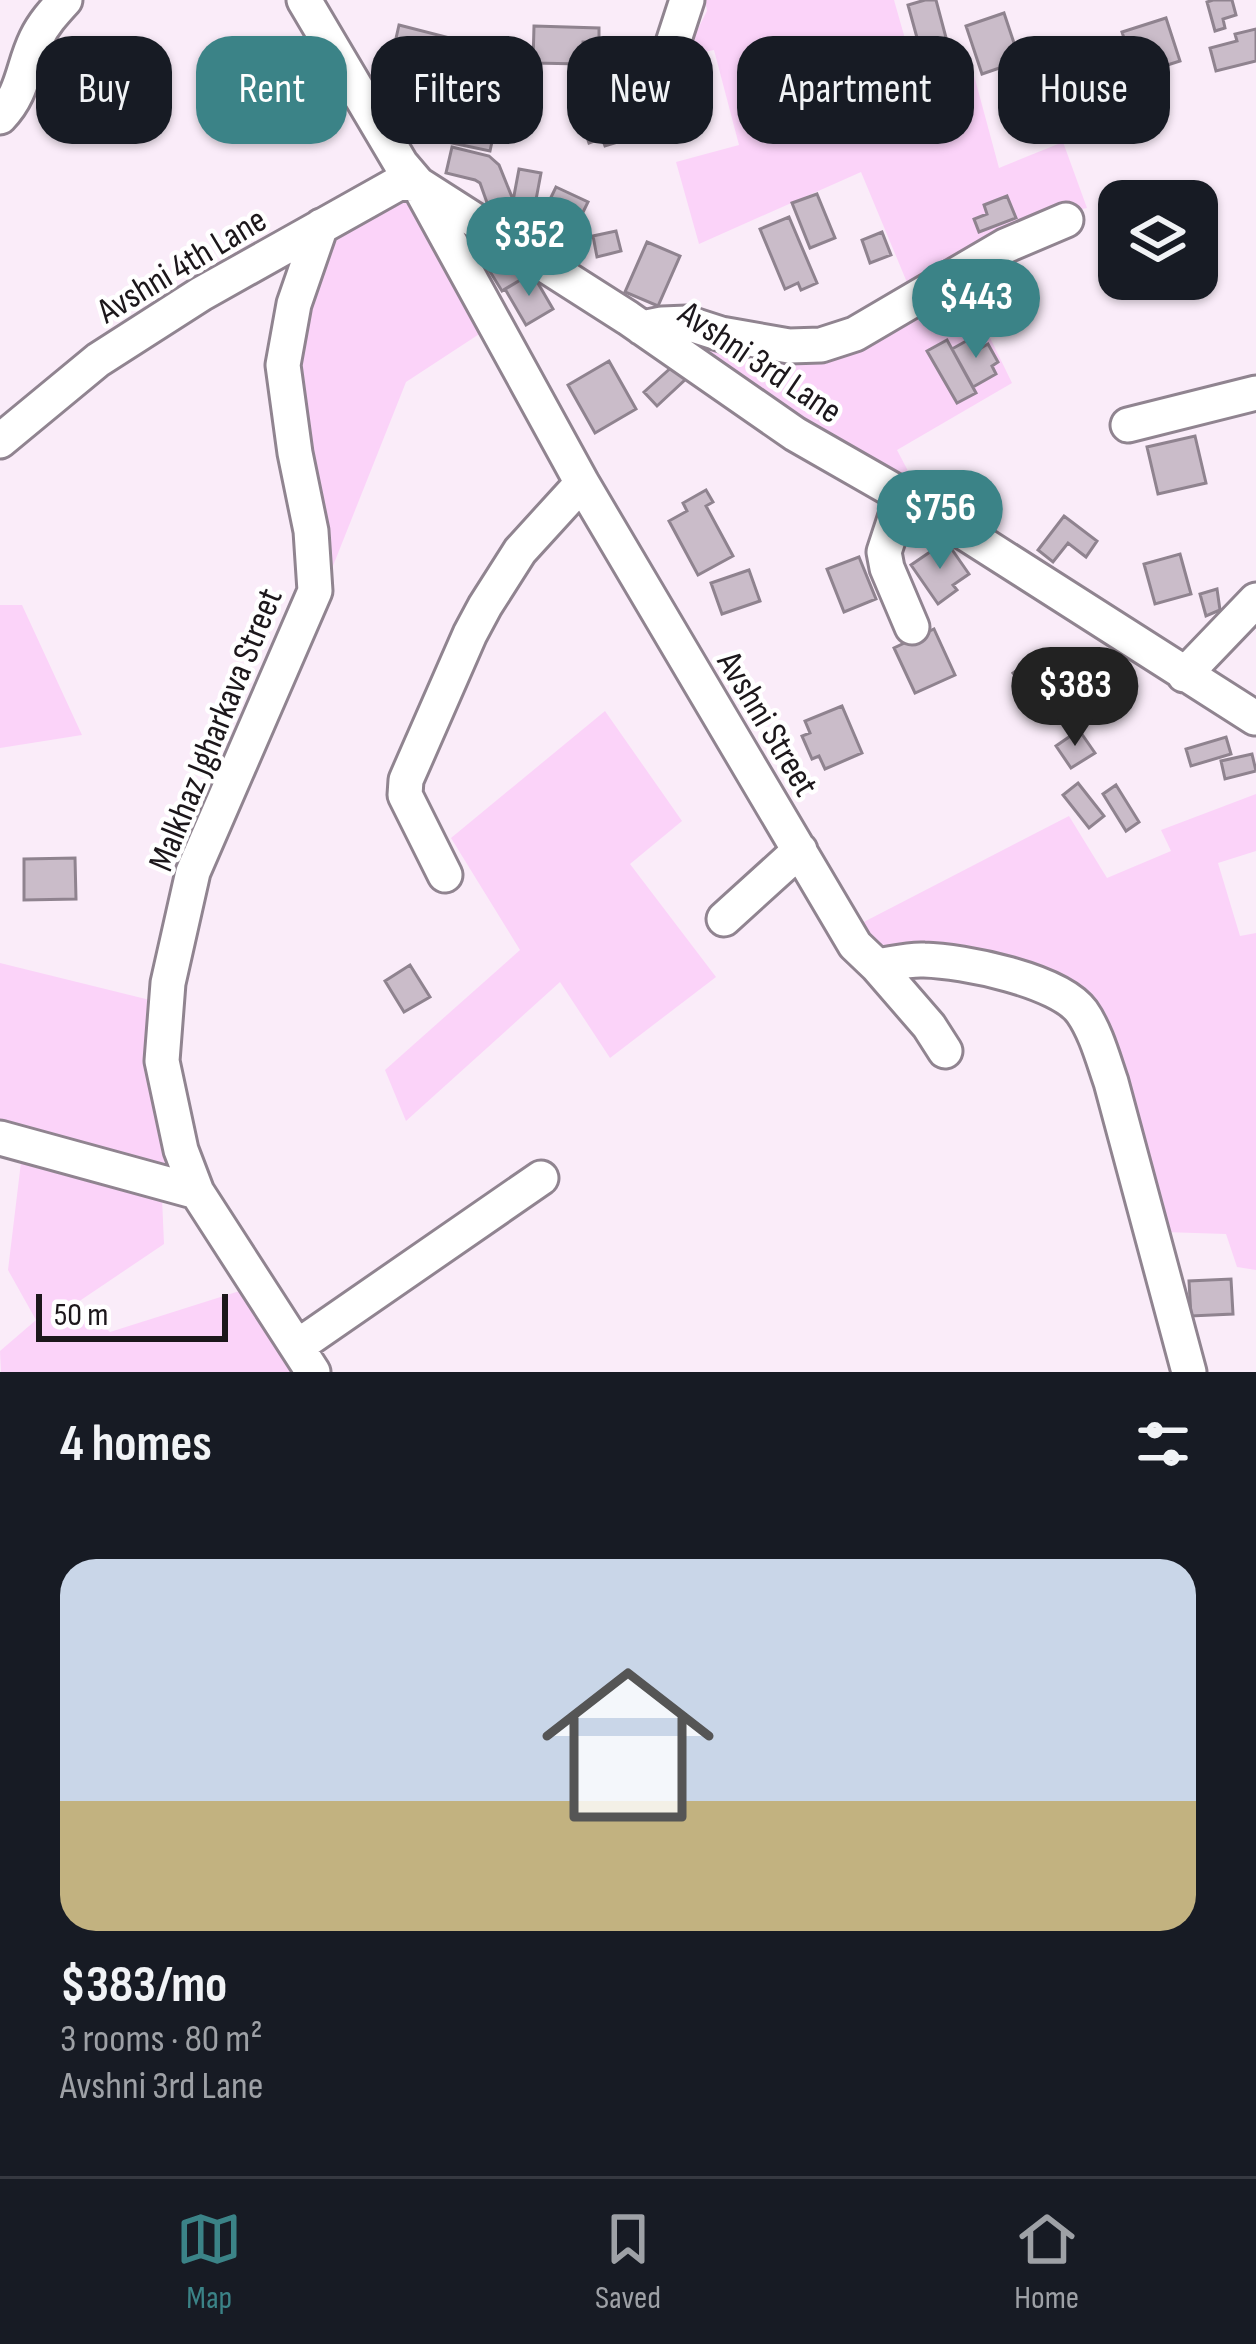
<!DOCTYPE html>
<html lang="en">
<head>
<meta charset="utf-8">
<style>
	:root { --surface:#171b24; --page:#20242c; --text:#f1f3f6; --muted:#9ea1a6; --line:#363941; --accent:#3b8387 }
	body { margin:0; font-family:"Sofia Sans Condensed",sans-serif; background:var(--page); color:var(--text); height:100vh; display:flex; flex-direction:column; font-size:45px; white-space:nowrap }
	* { box-sizing:border-box; margin:0 }
	p { font-size:39px; color:var(--muted) }
	.icon { flex:none; width:66px; height:66px; fill:none; stroke:currentColor; stroke-width:2; stroke-linecap:round; stroke-linejoin:round }
	.map { position:relative; height:1372px; overflow:hidden }
	.side { display:flex; flex-direction:column; background:var(--surface); flex:1 }
	.side>* { flex:none }
	.top-card { position:absolute; left:36px; top:36px; width:1185px; height:108px; display:flex; gap:24px }
	.fabs { position:absolute; left:1098px; top:180px; display:grid; gap:24px }
	.fabs a { display:grid; place-items:center; width:120px; height:120px; border-radius:24px; background:var(--surface); box-shadow:0 3px 9px #0004; font-size:60px }
	.scale { position:absolute; left:36px; bottom:30px; width:192px; box-sizing:border-box; padding-left:12px; border:6px solid #1c171b; border-top:0; font-size:33px; line-height:42px; white-space:nowrap; color:#1c171b; -webkit-text-stroke:9px #fff; paint-order:stroke }
	.price { position:absolute; translate:-50% -102px; padding:0 27px; border-radius:42px; background:var(--accent); color:#fff; font-size:39px; line-height:78px; filter:drop-shadow(0 3px 6px #0008) }
	.price::after { content:''; position:absolute; left:50%; top:72px; width:36px; height:27px; margin-left:-18px; background:inherit; clip-path:polygon(0 0,100% 0,50% 100%) }
	.price.on { background:#222; color:#fff }
	ul { padding:0; list-style:none }
	li { display:grid; align-content:center; gap:24px; height:636px; padding:0 60px }
	li span { display:grid; place-items:center; height:372px; border-radius:36px; color:#555 }
	li>.icon { margin-inline-start:auto }
	span .icon { width:216px; height:216px; fill:#fffc; stroke-width:1 }
	li b { font-size:51px }
	h2 { display:flex; justify-content:space-between; align-items:center; height:144px; padding:0 60px; font-size:51px }
	.chip { padding:0 42px; border-radius:36px; background:var(--surface); box-shadow:0 3px 9px #0004; font-size:42px; line-height:108px }
	.chip.on { background:var(--accent); color:#fff }
	.tab-bar { display:flex; justify-content:space-around; align-items:center; height:168px; border-top:3px solid var(--line); background:var(--surface); font-size:33px; color:var(--muted) }
	.tab-bar a { display:grid; justify-items:center; gap:6px }
	.tab-bar .on { color:var(--accent) }
	.map>svg:first-child { display:block }
	.green { fill:#fbd3f9 }
	.building { fill:#cabcc9; stroke:#8f838f; stroke-width:3 }
	.lines { fill:none; stroke-linecap:round; stroke-linejoin:round }
	.minor-casing { stroke:#908490; stroke-width:39 }
	.minor { stroke:#fff; stroke-width:33 }
	.labels { text-anchor:middle; stroke-width:9; stroke-linejoin:round; paint-order:stroke }
	.street-label { font-size:36px; fill:#1c171b; stroke:#fff }
</style>
</head>
<body>
<div class="map">
<svg width="1256" height="1372" viewBox="0 0 1256 1372">
	<rect width="100%" height="100%" fill="#faecf9"/>
	<!-- green -->
	<path class="green" d="M705,0H894L913,67L968,53L999,168L1063,142L1087,208L1066,212L911,292L861,172L699,244L676,162L739,145L714,50L684,56L707,11Z
		M397,201L414,205L490,327L406,382L323,591L300,382L305,335L319,280L337,232Z
		M961,278L1012,383L897,450L908,471L895,483L664,334L788,353Z
		M0,605H22L82,735L0,748Z
		M605,711L682,821L630,864L716,977L610,1058L560,982L406,1121L385,1070L520,950L451,838Z
		M1256,794V851L1218,863L1240,936L1256,933V1270L1237,1267L1226,1234L1164,1232L1096,1015L880,951L856,926L1069,816L1107,878L1171,851L1161,830Z
		M0,963L158,1002L167,1172L0,1129Z
		M22,1154L162,1198L164,1244L78,1302L110,1332L249,1288L300,1372H1L0,1351L36,1320L8,1270Z"/>
	<!-- building -->
	<path class="building" d="M925,0H936L949,49L922,56L908,5Z
		M1213,0H1232L1236,15L1223,19L1225,28L1215,31L1207,2Z
		M1004,13L1020,61L982,74L966,26Z
		M1166,18L1180,61L1136,75L1122,32Z
		M399,25L450,38L441,77L390,65Z
		M534,26L599,28V42H583L582,64L533,63Z
		M1256,29V61L1216,71L1210,48L1237,41L1235,34Z
		M464,86L499,94L494,117L459,109Z
		M621,98L634,137L605,146L602,138L589,143L578,111Z
		M449,113L496,123L490,151L443,141Z
		M1080,114L1086,128L1061,137L1056,123Z
		M452,147L489,156L499,165L514,202L490,211L480,183L475,180L446,173Z
		M519,169L541,173L535,205L513,201Z
		M556,187L588,202L571,237L539,222Z
		M817,194L835,238L810,248L792,203Z
		M1007,196L1016,218L979,232L974,219L987,214L984,205Z
		M789,217L817,283L801,290L798,283L785,289L760,229Z
		M616,231L621,251L597,257L593,236Z
		M882,232L891,255L870,263L862,240Z
		M647,242L680,256L658,306L625,292Z
		M509,258L522,279L502,291L489,270Z
		M532,273L553,309L526,325L505,289Z
		M975,336L981,348L988,344L998,362L992,366L996,374L973,387L952,349Z
		M947,340L976,393L957,403L927,351Z
		M609,361L636,409L595,433L568,385Z
		M674,365L687,378L657,406L644,392Z
		M1195,436L1206,483L1158,494L1147,447Z
		M706,490L713,502L706,506L733,556L698,575L669,521L687,511L683,503Z
		M1064,516L1097,541L1086,557L1068,543L1053,562L1038,550Z
		M946,541L969,574L953,585L957,590L938,604L911,565Z
		M1180,554L1191,594L1155,604L1144,564Z
		M859,557L876,599L844,612L827,569Z
		M749,570L760,601L722,614L711,583Z
		M1217,589L1220,610L1206,616L1200,594Z
		M934,629L955,675L915,693L894,648Z
		M1040,654L1056,678L1031,696L1013,673Z
		M842,706L862,753L825,769L819,756L812,759L802,736L810,733L805,721Z
		M1079,730L1095,753L1071,768L1056,746Z
		M1226,737L1231,754L1191,766L1186,749Z
		M1252,754L1256,771L1225,779L1221,761Z
		M1078,783L1104,816L1089,828L1063,795Z
		M1116,785L1139,822L1126,831L1103,794Z
		M75,858L76,899L24,900V859Z
		M410,965L430,997L404,1012L385,981Z
		M1231,1279L1233,1314L1191,1316L1189,1281Z"/>
	<g class="lines">
		<!-- minor casing -->
		<g class="minor-casing">
			<path id="minor" d="M304,0L401,164L418,184L582,483L855,945L877,966C892,964 908,959 924,960C963,961 1059,980 1082,1012C1096,1032 1103,1059 1111,1082L1189,1372
				M656,95L687,0
				M0,117C24,92 22,68 36,39C43,24 54,12 65,0
				M642,328L662,324L687,323L721,334L789,346L821,345L855,334L1005,246L1066,220
				M1128,425L1256,393
				M0,441L98,360L201,294L399,183L418,184L628,318L795,434L940,517L1255,718
				M902,497L884,552L887,568L912,627
				M1184,675L1256,600
				M445,875L405,795L406,780L470,634L485,606L520,551L582,483
				M724,919L800,850
				M877,966L929,1026L945,1051
				M0,1138L197,1192
				M298,1346L541,1178
				M313,1372L197,1192L181,1150L162,1061L168,983L193,872L315,591L311,531L295,453L283,365L294,304L321,226"/>
		</g>
		<!-- minor -->
		<use href="#minor" class="minor"/>
	</g>
	<g class="labels">
		<!-- street labels -->
		<g class="street-label">
			<text transform="translate(181 264) rotate(-31)" y="13">Avshni 4th Lane</text>
			<text transform="translate(761 361) rotate(34)" y="13">Avshni 3rd Lane</text>
			<text transform="translate(769 723) rotate(59)" y="13">Avshni Street</text>
			<text transform="translate(214 729) rotate(-68)" y="13">Malkhaz Jgharkava Street</text>
		</g>
	</g>
</svg>
<div class="fabs">
<a><svg class="icon" aria-label="layers" viewBox="0 0 24 24"><path d="M12 4l9 5-9 5-9-5zM3 14l9 5 9-5"/></svg></a>
</div>
<div class="scale">50 m</div>
<b class="price" style="left:529px;top:299px">$352</b>
<b class="price" style="left:976px;top:361px">$443</b>
<b class="price" style="left:940px;top:572px">$756</b>
<b class="price on" style="left:1075px;top:749px">$383</b>
<div class="top-card">
<a class="chip">Buy</a>
<a class="chip on">Rent</a>
<a class="chip">Filters</a>
<a class="chip">New</a>
<a class="chip">Apartment</a>
<a class="chip">House</a>
</div>
</div>
<section class="side">
<h2>4 homes<svg class="icon" aria-label="filters" viewBox="0 0 24 24"><path d="M4 7h16M4 17h16"/><circle cx="9" cy="7" r="2"/><circle cx="15" cy="17" r="2"/></svg></h2>
<ul>
<li><span style="background:linear-gradient(#c9d6e8 65%,#c2b280 0)"><svg class="icon" aria-label="home" viewBox="0 0 24 24"><path d="M3 11l9-7 9 7M6 9v11h12V9"/></svg></span><div><b>$383/mo</b><p>3 rooms · 80 m²</p><p>Avshni 3rd Lane</p></div></li>
</ul>
</section>
<nav class="tab-bar">
<a class="on"><svg class="icon" aria-label="map" viewBox="0 0 24 24"><path d="M3 6l6-2 6 2 6-2v14l-6 2-6-2-6 2zM9 4v14M15 6v14"/></svg>Map</a>
<a><svg class="icon" aria-label="saved" viewBox="0 0 24 24"><path d="M7 4h10v16l-5-4-5 4z"/></svg>Saved</a>
<a><svg class="icon" aria-label="home" viewBox="0 0 24 24"><path d="M3 11l9-7 9 7M6 9v11h12V9"/></svg>Home</a>
</nav>
</body>
</html>
